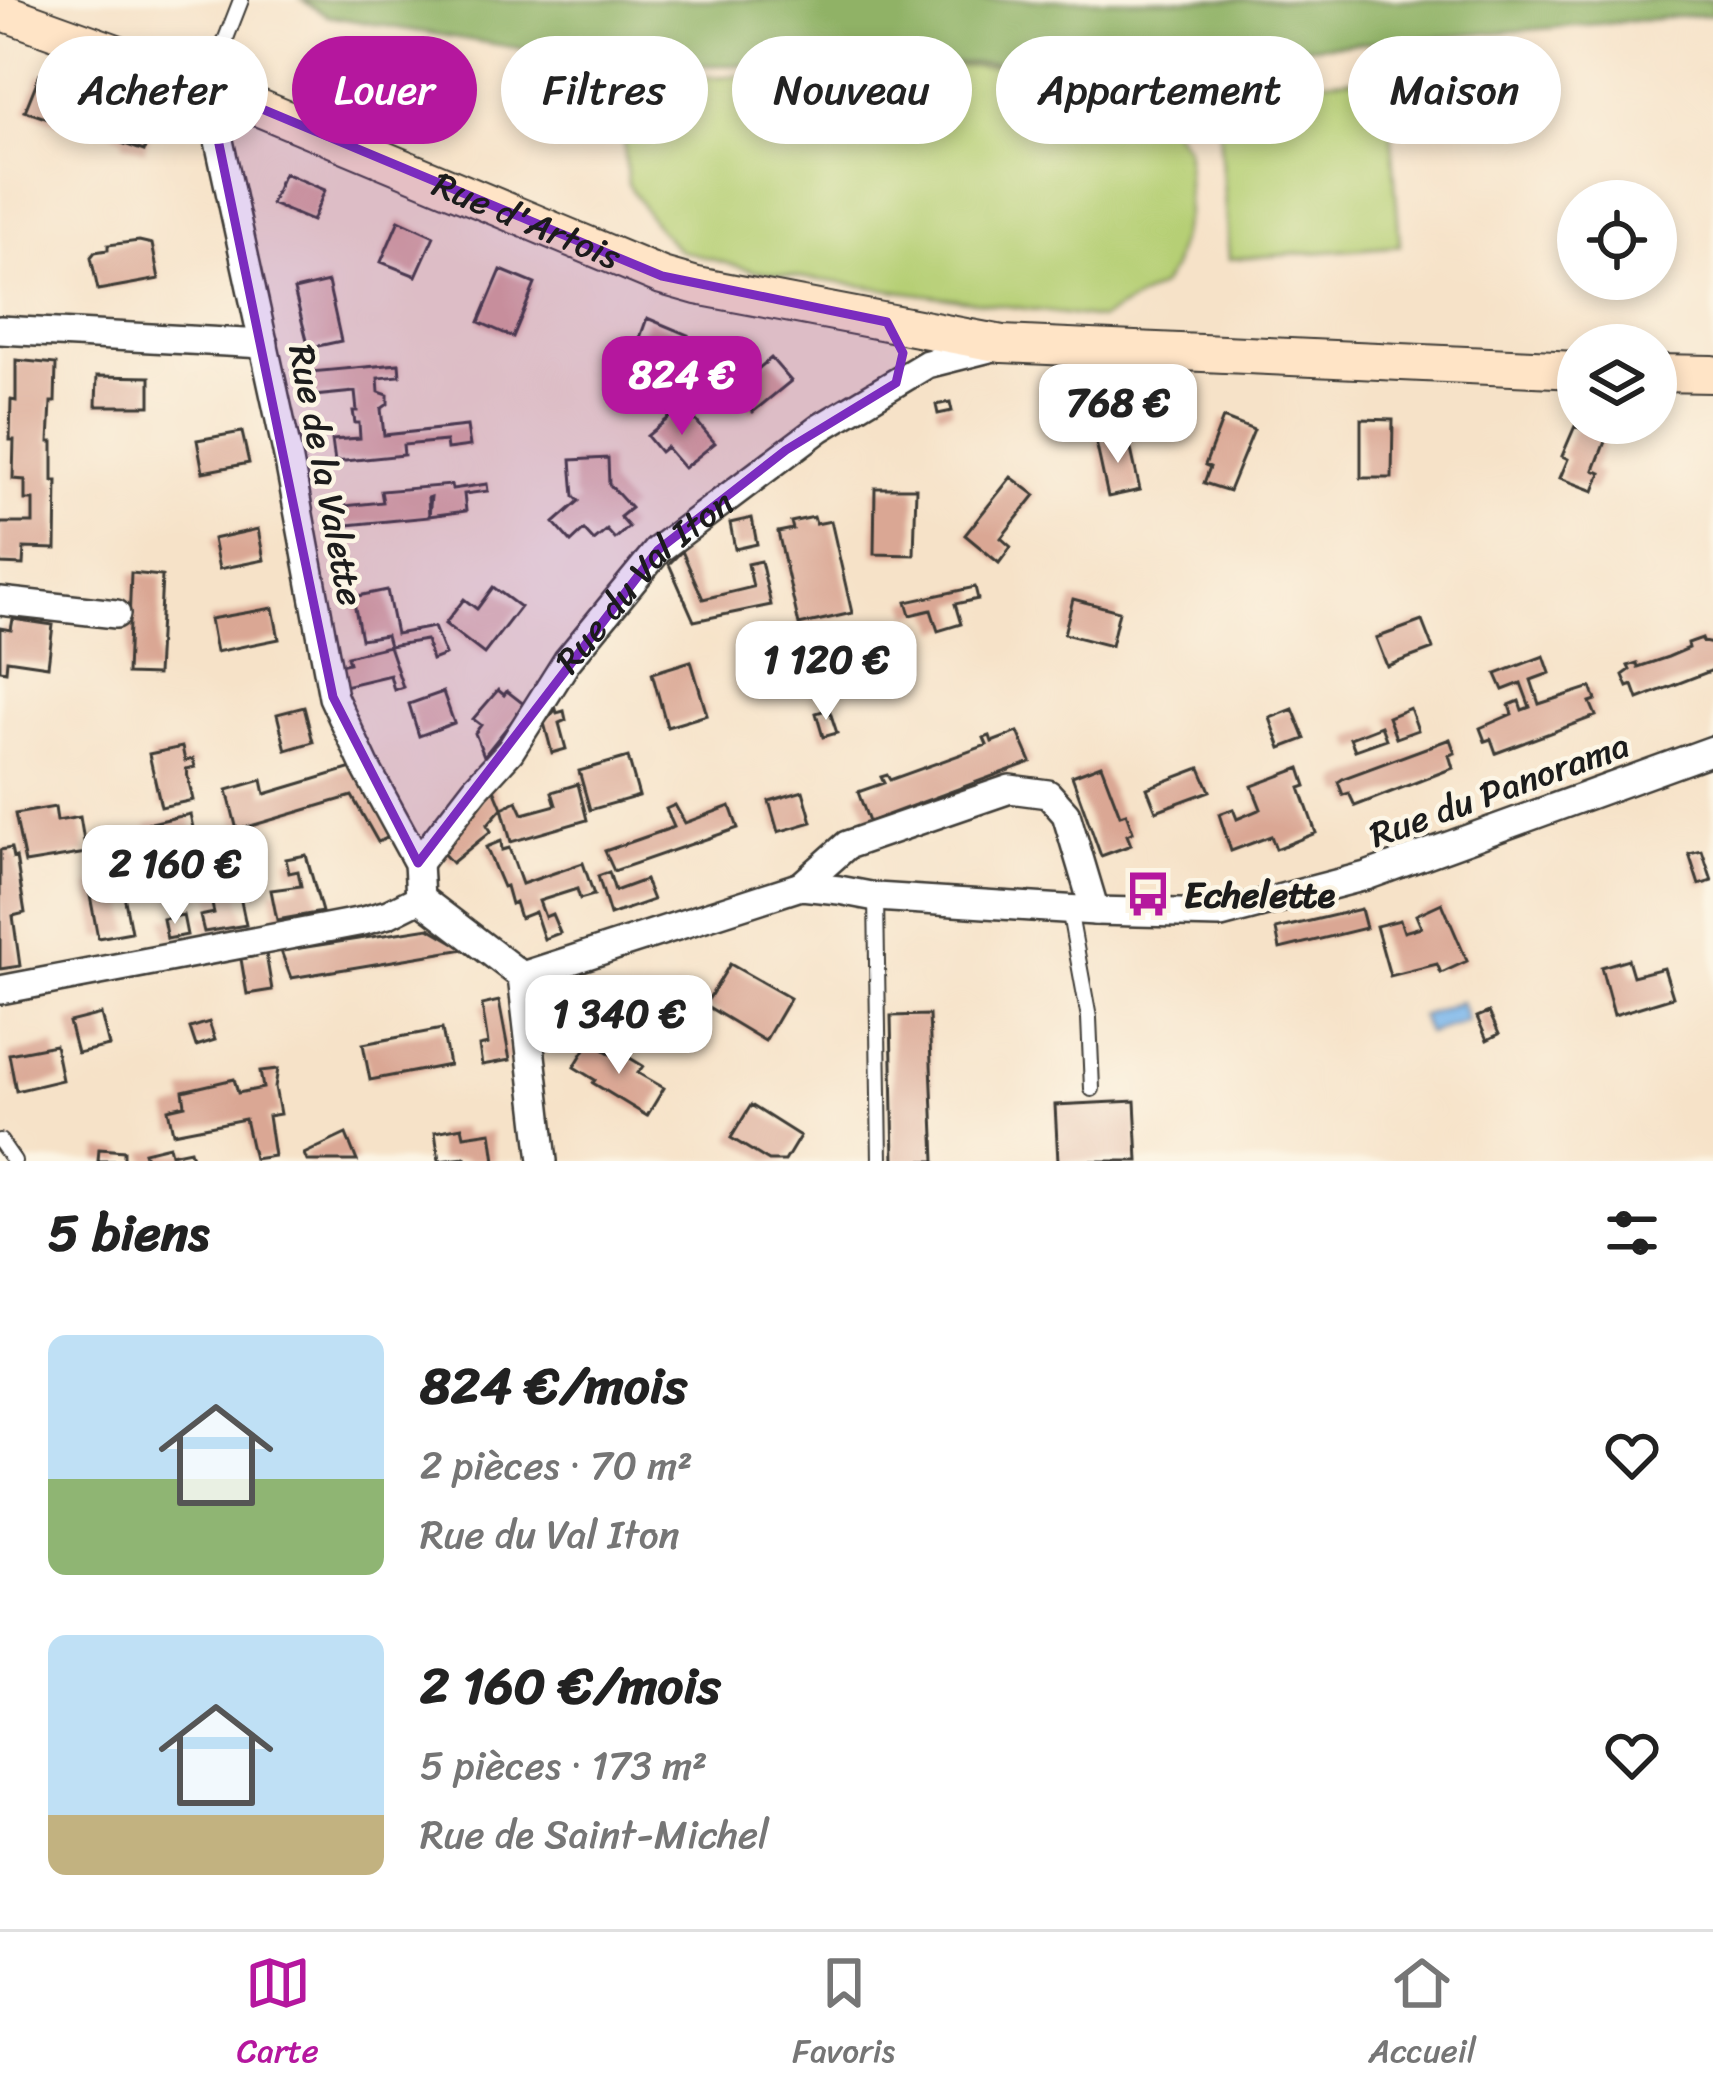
<!DOCTYPE html>
<html lang="fr">
<head>
<meta charset="utf-8">
<style>
	:root { --surface:#fff; --page:#f2f2f2; --text:#222; --muted:#767676; --line:#e0e0e0; --accent:#b5179e }
	body { margin:0; font-family:Sriracha,sans-serif; background:var(--page); color:var(--text); height:100vh; display:flex; flex-direction:column; font-size:45px; white-space:nowrap }
	* { box-sizing:border-box; margin:0 }
	p { font-size:39px; color:var(--muted) }
	.icon { flex:none; width:66px; height:66px; fill:none; stroke:currentColor; stroke-width:2; stroke-linecap:round; stroke-linejoin:round }
	.map { position:relative; height:1161px; overflow:hidden }
	.sheet { display:flex; flex-direction:column; background:var(--surface); flex:1 }
	.sheet>* { flex:none }
	.hud { position:absolute; left:36px; top:36px; width:1641px; height:108px; display:flex; gap:24px }
	.tools { position:absolute; left:1557px; top:180px; display:grid; gap:24px }
	.tools a { display:grid; place-items:center; width:120px; height:120px; border-radius:50%; background:var(--surface); box-shadow:0 6px 18px #0003; font-size:60px }
	.price { position:absolute; translate:-50% -102px; padding:0 27px; border-radius:24px; background:#fff; color:#222; font-size:39px; line-height:78px; filter:drop-shadow(0 3px 6px #0008) }
	.price::after { content:''; position:absolute; left:50%; top:72px; width:36px; height:27px; margin-left:-18px; background:inherit; clip-path:polygon(0 0,100% 0,50% 100%) }
	.price.selected { background:var(--accent); color:#fff }
	ul { padding:0; list-style:none }
	li { display:flex; align-items:center; gap:36px; height:300px; padding:0 48px }
	li span { display:grid; place-items:center; flex:none; width:336px; height:240px; border-radius:18px; color:#555 }
	li>.icon { margin-inline-start:auto }
	span .icon { width:144px; height:144px; fill:#fffc; stroke-width:1 }
	li b { font-size:51px }
	h2 { display:flex; justify-content:space-between; align-items:center; height:144px; padding:0 48px; font-size:51px }
	.tag { padding:0 42px; border-radius:54px; background:var(--surface); box-shadow:0 6px 18px #0003; font-size:42px; line-height:108px }
	.tag.selected { background:var(--accent); color:#fff }
	.tabs { display:flex; justify-content:space-around; align-items:center; height:168px; border-top:3px solid var(--line); background:var(--surface); font-size:33px; color:var(--muted) }
	.tabs a { display:grid; justify-items:center; gap:6px }
	.tabs .selected { color:var(--accent) }
	.map>svg:first-child { display:block }
	.green { fill:#b6cf75; stroke:#697648; stroke-width:3 }
	.forest { fill:#90b266; stroke:#566741; stroke-width:3 }
	.water { fill:#79b5eb; stroke:#4a6884; stroke-width:3 }
	.building { fill:#daa794 }
	.lines { fill:none; stroke-linecap:round; stroke-linejoin:round }
	.lane-casing { stroke:#3d3a36; stroke-width:18 }
	.street-casing { stroke:#3d3a36; stroke-width:32 }
	.secondary-casing { stroke:#3d3a36; stroke-width:40 }
	.lane { stroke:#fff; stroke-width:14 }
	.street { stroke:#fff; stroke-width:27 }
	.secondary { stroke:#ffe4c6; stroke-width:36 }
	.marked { fill:#7b2cbf; fill-opacity:0.2; stroke:#7b2cbf; stroke-width:9; stroke-linejoin:round }
	.labels { text-anchor:middle; stroke-width:9; stroke-linejoin:round; paint-order:stroke }
	.street-label { font-size:36px; fill:#1c1c1c; stroke:#fcf5e5 }
	.poi-label { font-size:36px; font-weight:bold; fill:#1c1c1c; stroke:#fcf5e5; text-anchor:start }
</style>
</head>
<body>
<div class="map">
<svg width="1713" height="1161" viewBox="0 0 1713 1161">
	<rect width="100%" height="100%" fill="#fcf5e5"/>
	<filter id="ink" filterUnits="userSpaceOnUse"><feTurbulence type="fractalNoise" baseFrequency=".00833" numOctaves="2"/><feDisplacementMap in="SourceGraphic" scale="24" xChannelSelector="R" yChannelSelector="G"/><feConvolveMatrix kernelMatrix="1 2 1 2 8 2 1 2 1" color-interpolation-filters="sRGB"/></filter>
	<filter id="wash" filterUnits="userSpaceOnUse"><feTurbulence type="fractalNoise" baseFrequency=".004" numOctaves="4" result="noise"/><feDisplacementMap in="SourceGraphic" scale="48" xChannelSelector="R" yChannelSelector="G"/><feGaussianBlur stdDeviation="2.7" result="paint"/><feColorMatrix in="noise" values="0 0 0 0 0 0 0 0 0 0 0 0 0 0 0 0 0 1.4 0 .05"/><feComposite in="paint" operator="in"/></filter>
	<g filter="url(#wash)">
		<rect width="100%" height="100%" fill="#f6e2c8"/>
		<!-- green -->
		<path class="green" d="M956,66H1056L1106,82L1156,108L1187,148V213L1172,269L1161,286L1100,319L755,271L678,250L653,222L628,184L623,134L635,99L668,79Z
			M1387,76L1400,246L1229,259L1216,89Z"/>
		<!-- forest -->
		<path class="forest" d="M302,0H1713V14L1420,39L1072,62L625,66L327,16Z"/>
		<!-- water -->
		<path class="water" d="M1461,1002L1467,1021L1428,1034L1421,1016Z"/>
		<g id="blocks">
			<!-- building -->
			<path class="building" d="M40,74L79,88L66,125L25,111Z
				M91,96L105,101L106,98L135,109L138,102L158,111L144,151L122,143L124,138L83,120Z
				M284,173L325,190L312,221L271,204Z
				M399,220L434,236L416,276L381,262Z
				M139,241L152,244L159,279L98,290L91,257L95,252L108,250V245Z
				M501,270L535,284L513,337L479,322Z
				M328,282L341,341L309,348L294,290Z
				M647,318L688,335L677,365L636,349Z
				M771,358L791,381L753,412L734,389Z
				M16,360L56,364L55,402H51L49,442H53V481H57L56,549L24,548L23,565L0,564V523H33V500H25V480L13,479L14,440H10L11,400L16,401Z
				M399,364L400,376L378,378L379,392L388,395V404L381,409L384,435L467,426L470,446L447,449L446,441L403,445L404,455L335,462L332,440L360,438L359,423H355L353,411H357L355,392L313,396L310,372Z
				M97,376L150,377V406H96Z
				M696,377L709,393L696,404L683,388Z
				M1079,399L1084,422L1056,428L1050,406Z
				M950,402L952,411L938,414L936,405Z
				M686,409L715,443L684,468L666,447L660,452L647,436L671,416H676Z
				M1223,418L1254,430L1229,491L1204,483L1210,467L1205,465Z
				M1361,419L1393,420L1392,478H1361Z
				M1575,426L1606,439L1594,470L1601,473L1594,491L1560,478L1568,459L1562,456Z
				M242,432L249,463L203,472L197,440Z
				M1128,436L1140,490L1108,497L1096,442Z
				M608,458L609,484L631,508L620,517L629,527L615,539L607,530L594,541L584,530L571,542L554,523L579,501L574,496L571,460Z
				M1011,477L1035,495L1001,538L1011,547L999,563L965,535Z
				M487,484L488,491L464,494L466,511L429,516L431,497L428,498L429,517L347,525L344,506L383,502L381,491L451,485L452,489Z
				M875,488H916L914,555L874,554Z
				M814,517L816,524L831,521L852,613L799,625L778,532L793,529L791,522Z
				M752,518L757,544L735,549L730,523Z
				M258,529L264,560L219,569L213,539Z
				M682,551L703,599L753,587L748,564L761,561L771,605L694,621L669,564Z
				M131,573L162,576L157,675L127,674Z
				M493,587L520,607L484,654L445,624L464,599L477,609Z
				M975,587L978,599L955,604L961,624L938,631L931,610L910,615L906,602Z
				M387,590L396,634L434,627L445,655L432,660L426,640L389,646L386,635L361,639L353,597Z
				M1073,599L1119,611L1111,646L1064,634Z
				M273,608L279,639L216,652L210,619Z
				M13,619L53,625L48,666L7,660L6,671L0,670V628L11,630Z
				M1422,621L1433,649L1387,666L1376,638Z
				M1702,638L1703,642L1713,644V670L1638,699L1633,685L1628,687L1623,675L1630,670L1628,666L1637,663L1638,667L1668,657L1689,648L1688,643Z
				M389,646L403,687L394,690L390,675L340,687L336,666L349,663L347,656Z
				M1544,656L1550,673L1531,680L1539,704L1591,687L1596,700L1590,702L1596,716L1496,753L1491,739L1485,741L1480,728L1512,714L1509,705L1519,701L1522,710L1530,707L1521,683L1503,690L1496,674Z
				M691,661L707,715L667,727L652,673Z
				M498,690L504,695L507,691L525,705L484,756L475,733L481,725L473,719Z
				M443,692L454,723L419,736L409,704Z
				M304,707L313,742L286,750L277,714Z
				M1410,708L1418,730L1396,738L1388,717Z
				M556,709L557,713L564,711L566,720L559,723L566,749L552,753L544,723Z
				M829,709L837,733L823,737L816,713Z
				M1293,709L1305,739L1281,748L1270,718Z
				M1381,726L1386,739L1355,750L1350,738Z
				M1018,732L1031,762L869,822L858,792L884,783L881,777L887,775L890,780L987,745L984,738L990,736L992,742Z
				M1450,739L1455,753L1449,755L1453,768L1355,806L1349,793L1343,795L1338,782L1344,778Z
				M182,747L185,761L193,759L195,767L186,769L193,800L161,807L149,754Z
				M628,757L639,796L590,810L579,771Z
				M1101,765L1120,815L1126,813L1133,832L1127,835L1131,845L1101,856L1072,776Z
				M355,767L393,835L378,842L352,796L237,830L227,790L262,780L265,794Z
				M1200,768L1210,791L1156,811L1147,788Z
				M1300,768L1306,786L1300,788L1316,833L1276,849L1271,836L1231,851L1219,814L1233,809L1237,819L1261,809L1252,786Z
				M492,784L502,808L487,825L491,831L452,863L439,849Z
				M578,784L587,820L511,842L502,808L517,801L523,814L556,805L552,792Z
				M803,791L812,822L778,832L769,801Z
				M675,805L685,823L730,806L738,828L614,871L605,851L674,827L666,809Z
				M55,807L57,821L80,817L86,853L25,863L15,814Z
				M190,814L195,837L173,843L174,848L152,853L147,824Z
				M501,841L502,850L509,848L522,884L583,863L594,895L580,899L577,889L539,901L545,917L552,914L560,933L544,939L535,912L520,918L515,902L511,904L506,886L503,887L486,847Z
				M11,848L13,858L16,857L25,913L13,916L20,966L0,969V850Z
				M1702,851L1712,881L1699,885L1689,854Z
				M306,855L322,912L277,920L271,890L301,886L298,871L289,873L286,859Z
				M233,863L246,925L204,932L200,916L214,913L204,869Z
				M609,872L615,891L645,880L653,900L610,915L598,876Z
				M121,879L131,932L98,938L88,885Z
				M1442,903L1467,961L1441,973L1437,964L1390,976L1376,926L1400,920L1404,932L1421,927L1416,915Z
				M1361,909L1366,928L1280,949L1276,929Z
				M183,915L187,935L167,939L163,919Z
				M429,928L465,949L291,978L281,951Z
				M266,954L272,990L247,994L241,959Z
				M1628,959L1633,976L1664,968L1673,997L1614,1015L1601,967Z
				M730,964L790,998L765,1041L705,1005Z
				M499,1001L510,1060L482,1065L479,1046L488,1044L482,1005Z
				M1489,1012L1499,1034L1487,1040L1477,1017Z
				M101,1014L109,1046L77,1053L69,1022Z
				M929,1015L935,1161H894L891,1016Z
				M209,1022L215,1040L196,1046L190,1028Z
				M442,1029L449,1065L370,1080L363,1044Z
				M590,1041L611,1054L615,1049L643,1066L638,1073L664,1088L647,1116L593,1083L595,1080L574,1067Z
				M55,1045L62,1080L16,1091L9,1054Z
				M278,1069L275,1087L280,1114L268,1116L274,1156L254,1159L245,1119L173,1133L168,1109L185,1105L183,1091L234,1079L238,1093L263,1088L260,1071Z
				M1135,1101L1138,1161H1058L1055,1105Z
				M751,1105L800,1136L785,1161H769L731,1138Z
				M462,1127L464,1136L491,1132L495,1161H465V1158L439,1161L435,1132Z
				M346,1134L357,1161H307L304,1154Z
				M169,1146L171,1154L190,1150L193,1161H147L144,1152Z
				M99,1149L124,1151V1161H98Z"/>
		</g>
	</g>
	<g filter="url(#ink)">
		<use href="#blocks" fill-opacity="0" stroke="#3d3a36" stroke-width="3"/>
		<g class="lines">
			<!-- lane casing -->
			<g class="lane-casing">
				<path id="lane" d="M209,82L241,0
					M876,897L880,1161
					M1069,909L1089,1018L1092,1089
					M0,1141L14,1161"/>
			</g>
			<!-- street casing -->
			<g class="street-casing">
				<g id="street">
					<path d="M207,86L289,461L333,697L365,766L418,863L420,898"/>
					<path d="M0,330L264,344"/>
					<path d="M0,601L116,614"/>
					<path id="s1" d="M418,863L476,788L510,751L567,661L658,550L820,428L927,364L998,346"/>
					<path d="M801,886L847,845L1010,789L1048,794L1066,814L1095,911"/>
					<path d="M420,898L522,976L801,886L839,890L876,897L1095,911L1221,914L1366,876L1713,750"/>
					<path d="M522,976L543,1161"/>
					<path d="M0,990L363,921L388,914L420,898"/>
				</g>
			</g>
			<!-- secondary casing -->
			<g class="secondary-casing">
				<g id="secondary">
					<path id="s2" d="M0,11L197,82L662,276L697,286L1002,344L1578,370"/>
					<path d="M1656,373L1713,374"/>
				</g>
			</g>
			<!-- lane -->
			<use href="#lane" class="lane"/>
			<!-- street -->
			<use href="#street" class="street"/>
			<!-- secondary -->
			<use href="#secondary" class="secondary"/>
		</g>
	</g>
	<!-- marked area -->
	<path class="marked" d="M207,86L662,276L887,322L903,353L896,383L786,450L658,550L418,863L333,697Z"/>
	<!-- icons -->
	<defs>
		<g id="bus-bare" transform="scale(3.6)"><path d="M-5-6H5V4H4V6H2V4H-2V6H-4V4H-5ZM-3.5-4V0h7V-4ZM-3.5 1.2v1.5H-2V1.2ZM2 1.2v1.5H3.5V1.2Z" fill="#b5179e" stroke="#fcf5e5" stroke-width="2.5" paint-order="stroke"/></g>
	</defs>
	<g fill-rule="evenodd">
		<use href="#bus-bare" x="1148" y="894"/>
	</g>
	<g class="labels">
		<!-- street labels -->
		<g class="street-label">
			<text dy="13" stroke="none"><textPath href="#s2" startOffset="567">Rue d'Artois</textPath></text>
			<text transform="translate(327 475) rotate(79)" y="13">Rue de la Valette</text>
			<text dy="13" stroke="none"><textPath href="#s1" startOffset="363">Rue du Val Iton</textPath></text>
			<text transform="translate(1499 789) rotate(-20)" y="13">Rue du Panorama</text>
		</g>
		<!-- poi labels -->
		<g class="poi-label">
			<text x="1184" y="907">Echelette</text>
		</g>
	</g>
</svg>
<div class="tools">
<a><svg class="icon" aria-label="locate" viewBox="0 0 24 24"><circle cx="12" cy="12" r="6"/><path d="M12 2v4M12 18v4M2 12h4M18 12h4"/></svg></a>
<a><svg class="icon" aria-label="layers" viewBox="0 0 24 24"><path d="M12 4l9 5-9 5-9-5zM3 14l9 5 9-5"/></svg></a>
</div>
<b class="price selected" style="left:682px;top:438px">824 €</b>
<b class="price" style="left:1118px;top:466px">768 €</b>
<b class="price" style="left:826px;top:723px">1 120 €</b>
<b class="price" style="left:175px;top:927px">2 160 €</b>
<b class="price" style="left:619px;top:1077px">1 340 €</b>
<div class="hud">
<a class="tag">Acheter</a>
<a class="tag selected">Louer</a>
<a class="tag">Filtres</a>
<a class="tag">Nouveau</a>
<a class="tag">Appartement</a>
<a class="tag">Maison</a>
</div>
</div>
<section class="sheet">
<h2>5 biens<svg class="icon" aria-label="filters" viewBox="0 0 24 24"><path d="M4 7h16M4 17h16"/><circle cx="9" cy="7" r="2"/><circle cx="15" cy="17" r="2"/></svg></h2>
<ul>
<li><span style="background:linear-gradient(#bfe0f5 60%,#8fb573 0)"><svg class="icon" aria-label="home" viewBox="0 0 24 24"><path d="M3 11l9-7 9 7M6 9v11h12V9"/></svg></span><div><b>824 €/mois</b><p>2 pièces · 70 m²</p><p>Rue du Val Iton</p></div><svg class="icon" aria-label="heart" viewBox="0 0 24 24"><path d="M12 20l-8-8c-3-5 5-10 8-4 3-6 11-1 8 4z"/></svg></li>
<li><span style="background:linear-gradient(#bfe0f5 75%,#c2b280 0)"><svg class="icon" aria-label="home" viewBox="0 0 24 24"><path d="M3 11l9-7 9 7M6 9v11h12V9"/></svg></span><div><b>2 160 €/mois</b><p>5 pièces · 173 m²</p><p>Rue de Saint-Michel</p></div><svg class="icon" aria-label="heart" viewBox="0 0 24 24"><path d="M12 20l-8-8c-3-5 5-10 8-4 3-6 11-1 8 4z"/></svg></li>
</ul>
</section>
<nav class="tabs">
<a class="selected"><svg class="icon" aria-label="map" viewBox="0 0 24 24"><path d="M3 6l6-2 6 2 6-2v14l-6 2-6-2-6 2zM9 4v14M15 6v14"/></svg>Carte</a>
<a><svg class="icon" aria-label="saved" viewBox="0 0 24 24"><path d="M7 4h10v16l-5-4-5 4z"/></svg>Favoris</a>
<a><svg class="icon" aria-label="home" viewBox="0 0 24 24"><path d="M3 11l9-7 9 7M6 9v11h12V9"/></svg>Accueil</a>
</nav>
</body>
</html>
